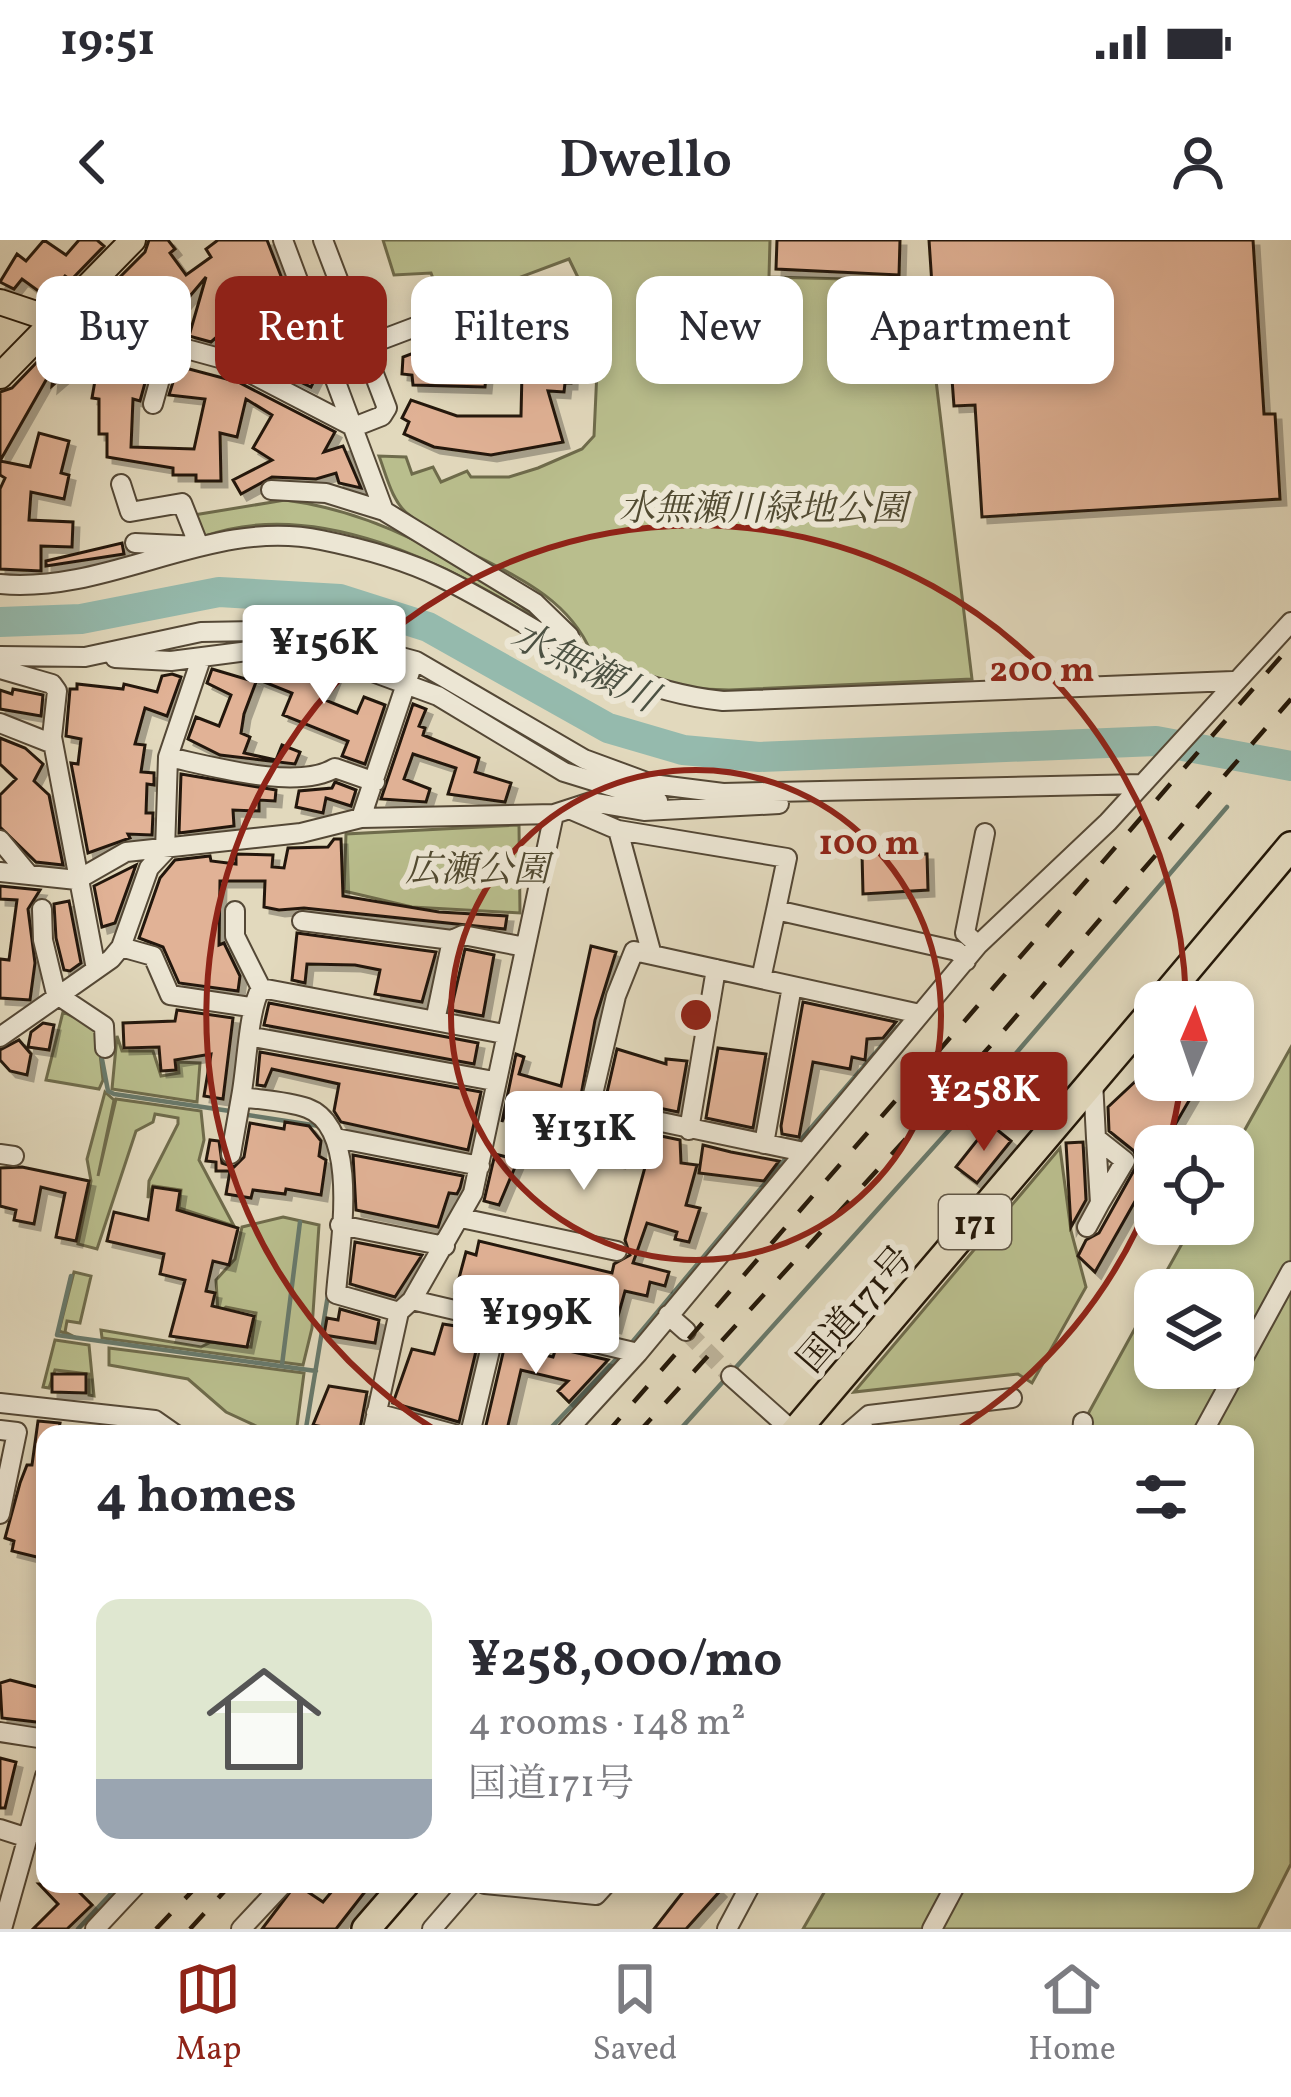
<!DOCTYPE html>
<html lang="en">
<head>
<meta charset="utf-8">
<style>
	:root { --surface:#fff; --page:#f2f2f3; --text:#2b2b33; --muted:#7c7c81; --line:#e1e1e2; --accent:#8f2418 }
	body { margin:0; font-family:Vollkorn,"Noto Serif JP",serif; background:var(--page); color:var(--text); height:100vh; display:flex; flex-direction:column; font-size:45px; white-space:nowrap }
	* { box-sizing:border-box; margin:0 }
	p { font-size:39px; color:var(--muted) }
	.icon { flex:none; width:66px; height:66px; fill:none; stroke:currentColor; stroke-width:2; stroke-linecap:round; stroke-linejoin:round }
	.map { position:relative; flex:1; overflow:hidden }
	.side { position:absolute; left:36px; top:1185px; width:1218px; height:468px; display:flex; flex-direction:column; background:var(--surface); border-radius:24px; box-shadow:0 6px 18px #0003 }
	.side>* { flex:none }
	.banner { position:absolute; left:36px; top:36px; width:1221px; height:108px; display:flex; gap:24px }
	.needle { width:78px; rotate:2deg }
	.tools { position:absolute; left:1134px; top:741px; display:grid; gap:24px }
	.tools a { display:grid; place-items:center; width:120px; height:120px; border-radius:24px; background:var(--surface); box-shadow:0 6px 18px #0003; font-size:60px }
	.price { position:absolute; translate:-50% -102px; padding:0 27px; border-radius:12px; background:#fff; color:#222; font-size:39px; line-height:78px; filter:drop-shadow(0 3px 6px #0008) }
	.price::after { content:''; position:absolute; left:50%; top:72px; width:36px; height:27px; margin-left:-18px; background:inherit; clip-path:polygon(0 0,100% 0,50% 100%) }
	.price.active { background:var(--accent); color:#fff }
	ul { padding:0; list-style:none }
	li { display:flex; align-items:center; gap:36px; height:300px; padding:0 60px }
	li+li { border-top:3px solid var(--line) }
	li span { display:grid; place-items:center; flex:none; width:336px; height:240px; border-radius:24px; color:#555 }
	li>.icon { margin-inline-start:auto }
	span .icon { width:144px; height:144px; fill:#fffc; stroke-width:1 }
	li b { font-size:51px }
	h2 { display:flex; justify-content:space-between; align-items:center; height:144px; padding:0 60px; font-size:51px }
	.pill { padding:0 42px; border-radius:24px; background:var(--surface); box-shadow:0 6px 18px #0003; font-size:42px; line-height:108px }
	.pill.active { background:var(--accent); color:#fff }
	.status { display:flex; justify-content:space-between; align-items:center; height:84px; padding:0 60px; background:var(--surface); direction:ltr }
	.status svg { height:33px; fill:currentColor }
	header { display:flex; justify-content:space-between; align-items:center; height:156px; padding:0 60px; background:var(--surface); font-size:54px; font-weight:600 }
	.dock { display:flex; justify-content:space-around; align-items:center; height:168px; border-top:3px solid var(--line); background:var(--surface); font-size:33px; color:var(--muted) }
	.dock a { display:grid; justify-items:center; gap:6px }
	.dock .active { color:var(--accent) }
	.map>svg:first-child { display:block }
	.green { fill:#b9be8d; stroke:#6e6b4b; stroke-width:3 }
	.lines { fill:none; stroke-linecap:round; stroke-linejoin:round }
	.stream { stroke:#68796b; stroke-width:4.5 }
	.river { stroke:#95baad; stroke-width:30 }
	.building { fill:#e1b296; stroke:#241809; stroke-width:3; filter:url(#shadow) }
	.minor-tunnel { stroke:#bcb299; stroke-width:18; stroke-dasharray:18 9; stroke-linecap:butt }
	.minor-casing { stroke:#544836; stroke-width:22 }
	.major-casing { stroke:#241809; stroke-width:28 }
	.highway-casing { stroke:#241809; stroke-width:32 }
	.minor { stroke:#ece6d4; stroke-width:18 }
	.major { stroke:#e2d9bd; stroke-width:24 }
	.highway { stroke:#e2d9bd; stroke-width:27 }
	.rail { stroke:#241809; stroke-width:4.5; stroke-dasharray:21 21; stroke-linecap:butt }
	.ring { fill:none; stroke:#8f2418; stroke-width:6 }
	.labels { text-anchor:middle; stroke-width:12; stroke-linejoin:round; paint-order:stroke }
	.shield { fill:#ece6d4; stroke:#605646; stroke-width:3 }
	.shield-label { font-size:33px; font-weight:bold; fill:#241809 }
	.park-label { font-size:36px; font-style:italic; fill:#514a31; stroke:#ece6d4 }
	.street-label { font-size:36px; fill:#241809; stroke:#ece6d4 }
	.water-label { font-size:39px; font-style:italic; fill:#4c5142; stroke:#ece6d4 }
	.centre { fill:#8f2418; stroke:#ece6d4; stroke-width:6 }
	.ring-label { font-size:36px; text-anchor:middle; font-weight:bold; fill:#8f2418; stroke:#ece6d4; stroke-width:12; stroke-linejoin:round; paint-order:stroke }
</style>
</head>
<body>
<div class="status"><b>19:51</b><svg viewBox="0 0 49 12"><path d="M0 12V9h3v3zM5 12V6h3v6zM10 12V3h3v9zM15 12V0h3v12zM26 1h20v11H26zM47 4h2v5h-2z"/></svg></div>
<header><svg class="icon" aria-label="back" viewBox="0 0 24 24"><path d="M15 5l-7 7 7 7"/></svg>Dwello<svg class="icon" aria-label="person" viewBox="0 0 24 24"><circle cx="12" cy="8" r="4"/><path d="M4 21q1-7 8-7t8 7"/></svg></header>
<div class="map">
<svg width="1291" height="1689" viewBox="0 0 1291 1689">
	<defs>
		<filter id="shadow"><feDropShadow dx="6" dy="6" stdDeviation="0" flood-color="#0004"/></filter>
	</defs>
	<rect width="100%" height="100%" fill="#e2d9bd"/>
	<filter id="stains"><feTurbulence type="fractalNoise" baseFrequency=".00167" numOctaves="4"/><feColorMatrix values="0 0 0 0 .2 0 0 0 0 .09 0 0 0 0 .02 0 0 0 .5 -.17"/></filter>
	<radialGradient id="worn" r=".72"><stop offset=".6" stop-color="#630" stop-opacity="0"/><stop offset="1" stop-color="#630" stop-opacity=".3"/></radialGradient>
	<!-- green -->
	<path class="green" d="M383,0H770L769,37L924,41L972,439L729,450L677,448L591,412C558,335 467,324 408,274C392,262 386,234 379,216L406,217L412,234L433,227L441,242L467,231L471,237H509L538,228L582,209L594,196L600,65L586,54L569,19L443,66L431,33L394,35Z
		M285,260C380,272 469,324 543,383C447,325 317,255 202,297L194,275Z
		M519,585L520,673L412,667L344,651L346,594Z
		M63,772L97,788L103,840L99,849L46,840Z
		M117,796L122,811H153L161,836L179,833L178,822L200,823L197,862L112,849Z
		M1291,807V1624L1258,1689H803L829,1644H1245V1194H1077L1155,1052V1128H1233V1050H1156L1193,984H1233V911Z
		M105,852L114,860L98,936L116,859L201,871L204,900L199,920L234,986L179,968L181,950L153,946L148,958L149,941L178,884V878L155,874L153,882L136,891L97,1009L78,1004L91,941L87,919Z
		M1060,908L1071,991L1086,1047L1032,1143L1018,1134L854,1152Z
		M283,977L319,985L312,1088L303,1125L102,1098L101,1090L201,1107L211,1102L251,1107L256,1073L226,1067L218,1073L216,1040L235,1019L242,987Z
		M74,1032L91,1036L80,1083L67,1081L65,1092L75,1097L59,1091Z
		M55,1100L89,1105L94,1156L89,1155V1134L55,1130L49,1148L43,1147Z
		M109,1108L304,1133L296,1194H257L256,1186L226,1172L188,1139L109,1125Z"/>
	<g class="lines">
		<!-- stream -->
		<path class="stream" d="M101,814L108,851L114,854L230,871
			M241,874L319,886
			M798,903L908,775
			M71,1036L57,1095L316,1131
			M629,1106L787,917
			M282,1125L300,982
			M305,1194L328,1055
			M545,1194L621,1114
			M676,1194L976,860L1227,567
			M78,1689L120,1644"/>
		<!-- river -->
		<path class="river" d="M0,382L81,379L219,352L340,359L428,387L608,488L683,510L759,517L1156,501L1291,526"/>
	</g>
	<!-- building -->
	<path class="building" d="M44,0L66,15L79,0H97L104,6L71,40L65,36L48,58L22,39L14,49L0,42L17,14L26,21Z
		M149,0H168L175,9L170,13L186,35L211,17L206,9L218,0H267L305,98L289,110L315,124L318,133L311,147L253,119L259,107L245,89L231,95L226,89L211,102L189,96L206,37L168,82L145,62L151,42L121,73L105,57L99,71L89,68L145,12Z
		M777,0H900L899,35L776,29Z
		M929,0H1253L1264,174H1275L1280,259L982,277L975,165L954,166L945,45H932Z
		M562,60V67H574L571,143H565L564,152L548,151L563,202L491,215L434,207L404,194L409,182L402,178L411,160L457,176H521L522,132L538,133L540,62Z
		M67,91L87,115L86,96L99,99L97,113L129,118L132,108L153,114L140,161L133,159L131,207L194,209L205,159L169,155L178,126L238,142L335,192L324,212L343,206L361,248L339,243L336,233L316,239L272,237L241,254L233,240L272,220L253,208L272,175L246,159L237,197L220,193L221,241H196V235H173V228L107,217V194H99V159L92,158L97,129L89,133L75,126L52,146L54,126L0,221L30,227L39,193L69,201L61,233L69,235L64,259L31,252L29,280L73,282L72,307L41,306V331L0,329V249L5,238L0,235V152L12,148Z
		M419,111L488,116L485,147L413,145L412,135L402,134L403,117Z
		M122,303L124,314L46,326V321Z
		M277,423L309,436L313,425L336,433L325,460L357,473L364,457L385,465L365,524L342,516L348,501L283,475L292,453L249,436L254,424Z
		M212,429L256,442L244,474L241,493L250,497L244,513L276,520L282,505L300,512L295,524L220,515L188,499L196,477L219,486L231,455L207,443Z
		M172,434L181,437L167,476L145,468L135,504L145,505L141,532L154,533V545L147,544L146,573H153L152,595L128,594L130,598L88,613L71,523L78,524L81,499L66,496L70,449H77V444L123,449L124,444L157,452L162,436Z
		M13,449L43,455L41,476L0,469V450L12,454Z
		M413,464L426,469L419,486L425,488L423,495L479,518L475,532L511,543L505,562L448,554L456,528L413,514L404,539L430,549L426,562L381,559Z
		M0,498L25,508L43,524L34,541L49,555L63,625L36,622L0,587V555L16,539L0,524Z
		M181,534L276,550L275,561L259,560V571L233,570L234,586L179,593Z
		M335,542L356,550L351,566L326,558L323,573L296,567L299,551L332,548Z
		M334,599H341L343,656L439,672L507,676L505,689L304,668L279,670L264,667L265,641H220L219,705L224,703L240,736L238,751L179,743L163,707L139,698L160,638L175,620L210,616L211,621L236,624V614L273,615L272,627L284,628L288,608L328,607Z
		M862,613L927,614L928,650L863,654Z
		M136,625L115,683L102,687L94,646Z
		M0,646L40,650L28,669L35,723L30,760L0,758V719L9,720L17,660L0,659Z
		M69,661L81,723L70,731L64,730L56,698L54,664Z
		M297,693L436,712L422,762L375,754L380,730L355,725L307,724L305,743L292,740Z
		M591,706L616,712L595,780L573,898L598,904L604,884L680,900L681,923L697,925L686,965L700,968L689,1002L675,999L677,992L647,983L633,1023L669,1032L665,1046L650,1042L647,1056L625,1051L615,1087L597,1082L595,1089L455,1053L466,1012L476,1015L479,1001L612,1033L614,1024L630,1015L625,1000L647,920L621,915L619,922L574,911L573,918L520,904L525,883L532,885L537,861L513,854L502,882L516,814L524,817L519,834L561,846Z
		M465,709L494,715L483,776L451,770Z
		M803,762L896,782L883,798L867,799L865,820L852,817L850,829L813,822L799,897L782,894L781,886Z
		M269,763L478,803L474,824L264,785Z
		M177,770L233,778L223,859L204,856L211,814L175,820L176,830L161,831L159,807L124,808L123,783L175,781Z
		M43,783L54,785L49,810L28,807L31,792Z
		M19,800L31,814L27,835L10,831L0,820V810Z
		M718,808L766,814L753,888L706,878Z
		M617,809L666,824V819L687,821L678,872L606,857Z
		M260,812L481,852L468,910L341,882L334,871L339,844L272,829L265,846L257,845Z
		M1155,823V840H1201L1172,890L1155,903V926L1095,1032L1078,1016L1086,1000L1099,993L1138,923L1134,911L1109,891L1108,867Z
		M285,882L309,886L321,901L319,916L326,920L321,955L286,949L285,954L253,950L251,958L226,954L230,931H216V922L206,921L210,900L219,901L222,923L234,927L244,917L250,883L284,889Z
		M990,884L1011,901L977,943L956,927Z
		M1083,902L1086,960L1071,987L1066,903Z
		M703,905L731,912L779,921L764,941L699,933Z
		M495,914L518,920L499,965L484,961Z
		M353,915L463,936L460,948L457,954L449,953L438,987L356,970Z
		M22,927L89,941L76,1001L56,997L65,953L41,947L34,984L14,980L16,970L0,966V928Z
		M153,947L180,951L177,970L238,988L229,1025L213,1021L206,1051L215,1053L212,1066L254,1076L247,1107L170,1096L185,1040L160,1034L164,1014L107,1001L114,972L148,980Z
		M355,1002L422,1015L395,1057L350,1044Z
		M340,1069L379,1080L375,1103L324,1095L327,1078L338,1080Z
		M443,1084L481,1090L459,1182L393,1163L412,1109L434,1114Z
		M507,1096L530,1102L527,1111L553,1117L556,1108L608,1120L569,1162L558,1151L568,1141L521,1130L506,1194H484Z
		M52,1134H86V1153L52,1152Z
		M329,1146L367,1152L359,1194H322L323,1187L313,1185Z
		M38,1181L60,1183L58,1194H45V1319L12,1311L14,1301L5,1298L20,1243L27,1225H32Z
		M10,1440L45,1449V1483L2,1478L0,1443Z
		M0,1518L16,1522L5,1568H0Z
		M39,1644H71L92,1665L67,1689H33L58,1664Z
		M296,1644L323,1662L338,1644H371L336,1689H262Z
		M689,1644H713L720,1651L686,1689H654Z"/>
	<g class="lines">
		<!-- minor-tunnel -->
		<path class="minor-tunnel" d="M686,1091L731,1136"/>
		<!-- minor casing -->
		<g class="minor-casing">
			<path id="minor" d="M283,0L384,271L535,363L569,396L574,414
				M62,75L223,119L354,187L382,176L387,168L323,0
				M365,106L476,64
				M153,164L170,103
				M121,244L130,272L182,263L199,306L135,303
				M271,250L326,253L384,271
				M0,344C112,354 210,277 321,300C361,308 405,320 442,338C544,388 605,448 723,461L1233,441
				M0,416L85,417L201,392L302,390L416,421L584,519L652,544L723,553L1143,544
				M115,418L171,421L264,409L318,412L438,456L564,532L658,561
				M0,429L52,444L57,451L52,497L96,729
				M0,483L53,504
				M168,517C211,526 297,551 335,528L375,542
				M569,569L618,590L652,715
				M361,578L411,429
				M618,590L787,618L776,670
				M0,600L29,635
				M0,632L77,640L126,612L301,593L361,578L554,574L591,562L644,571L779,564
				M42,669L43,700L56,754L104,786L105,808
				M235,671V696L261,748C248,770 247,826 241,857C262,860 287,861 307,868C362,888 339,1009 336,1054L399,1072
				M302,681L452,700
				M978,705L965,693L985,593
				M121,707L153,716L170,755L250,767
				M761,739L776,670L957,711L966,721
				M261,748L504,794
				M435,781L452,700L463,695L525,707
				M0,797L111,719L121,707L149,628L165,611L168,517L201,419
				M253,797L494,841
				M1093,841L1096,898
				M689,890L716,729
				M336,898L480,926
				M1096,898L1125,921L1100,963Z
				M764,904L792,746
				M804,912L590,867L616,756L634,711L920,774
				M0,914L14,916
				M231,914L241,857
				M461,978L617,1011
				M340,985L445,1006
				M1087,987L1100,963
				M412,1060L638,1113
				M668,1075L686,1091
				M731,1136L796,1194
				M0,1163L155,1180L175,1194
				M376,1173L454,1194
				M0,1190L17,1192L0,1274
				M372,1194L399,1072L412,1060L473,953L554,574
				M470,1194L497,1081
				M564,1194L638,1113L978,705L1108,582L1291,382
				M847,1194L869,1175L1012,1158
				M1082,1194L1083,1182
				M1202,1194L1291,1031
				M0,1492L45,1499
				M0,1589L28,1598
				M485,1644L596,1655L606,1644
				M2,1689L45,1536
				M95,1689L137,1644
				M241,1689L283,1644
				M432,1689L471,1644
				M727,1689L751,1644
				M932,1689L956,1644"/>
		</g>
		<!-- major casing -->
		<g class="major-casing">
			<path id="major" d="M0,62L39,75H62
				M0,136L133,0"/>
		</g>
		<!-- highway casing -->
		<g class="highway-casing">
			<path id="highway" d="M1160,762L1291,606
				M793,1194L1155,768
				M366,1689L405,1644"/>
		</g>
		<!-- minor -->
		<use href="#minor" class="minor"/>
		<!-- major -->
		<use href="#major" class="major"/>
		<!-- highway -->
		<use href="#highway" class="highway"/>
		<!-- rail -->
		<path class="rail" d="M606,1194L1291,405
			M637,1194L992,804L1291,459
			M156,1689L199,1644
			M190,1689L231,1644"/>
	</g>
	<!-- distance rings -->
	<g class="ring">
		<circle cx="696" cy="775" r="245"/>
		<path d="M1181 843A490 490 0 0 1 1168 906M1155 947A490 490 0 0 1 952 1193M440 1193A490 490 0 1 1 1186 758"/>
	</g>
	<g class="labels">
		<!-- shield labels -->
		<rect class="shield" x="939" y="955" width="72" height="54" rx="9"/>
		<g class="shield-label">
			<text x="975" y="994">171</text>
		</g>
		<!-- park labels -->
		<g class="park-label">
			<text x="763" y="280">水無瀬川緑地公園</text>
			<text x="477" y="641">広瀬公園</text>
		</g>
		<!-- street labels -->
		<g class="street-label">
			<text transform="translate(854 1068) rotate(-49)" y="13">国道171号</text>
		</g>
		<!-- water labels -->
		<g class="water-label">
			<text transform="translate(585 425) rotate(26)" y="14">水無瀬川</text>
		</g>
	</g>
	<circle cx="696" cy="775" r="18" class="centre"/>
	<g class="ring-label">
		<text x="1042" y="441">200 m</text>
		<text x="869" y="614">100 m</text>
	</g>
	<rect width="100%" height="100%" filter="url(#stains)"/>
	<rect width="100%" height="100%" fill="url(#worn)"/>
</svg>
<div class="tools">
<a><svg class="needle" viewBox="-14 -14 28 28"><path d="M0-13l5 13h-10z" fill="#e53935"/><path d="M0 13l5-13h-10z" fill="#7c7c81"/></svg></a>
<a><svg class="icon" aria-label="locate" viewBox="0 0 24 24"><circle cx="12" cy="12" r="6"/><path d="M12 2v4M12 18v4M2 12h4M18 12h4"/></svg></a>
<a><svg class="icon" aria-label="layers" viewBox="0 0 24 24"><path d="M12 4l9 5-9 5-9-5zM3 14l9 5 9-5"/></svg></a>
</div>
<b class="price" style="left:324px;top:467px">¥156K</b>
<b class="price active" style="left:984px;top:914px">¥258K</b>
<b class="price" style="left:584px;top:953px">¥131K</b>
<b class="price" style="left:536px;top:1137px">¥199K</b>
<div class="banner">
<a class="pill">Buy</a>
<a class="pill active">Rent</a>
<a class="pill">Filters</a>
<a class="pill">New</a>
<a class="pill">Apartment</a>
</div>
<section class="side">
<h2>4 homes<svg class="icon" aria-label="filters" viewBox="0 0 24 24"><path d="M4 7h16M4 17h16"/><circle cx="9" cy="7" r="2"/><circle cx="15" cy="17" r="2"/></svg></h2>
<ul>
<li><span style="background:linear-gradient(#dfe7d0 75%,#9aa5b1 0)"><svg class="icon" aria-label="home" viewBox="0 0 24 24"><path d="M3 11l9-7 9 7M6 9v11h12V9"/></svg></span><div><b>¥258,000/mo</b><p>4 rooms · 148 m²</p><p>国道171号</p></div></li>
</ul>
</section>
</div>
<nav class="dock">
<a class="active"><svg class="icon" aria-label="map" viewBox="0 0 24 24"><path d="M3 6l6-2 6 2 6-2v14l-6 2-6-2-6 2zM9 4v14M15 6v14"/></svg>Map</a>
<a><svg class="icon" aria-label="saved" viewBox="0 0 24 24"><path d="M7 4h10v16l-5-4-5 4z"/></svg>Saved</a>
<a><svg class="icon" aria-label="home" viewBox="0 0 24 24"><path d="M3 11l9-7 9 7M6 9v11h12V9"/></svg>Home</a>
</nav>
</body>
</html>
